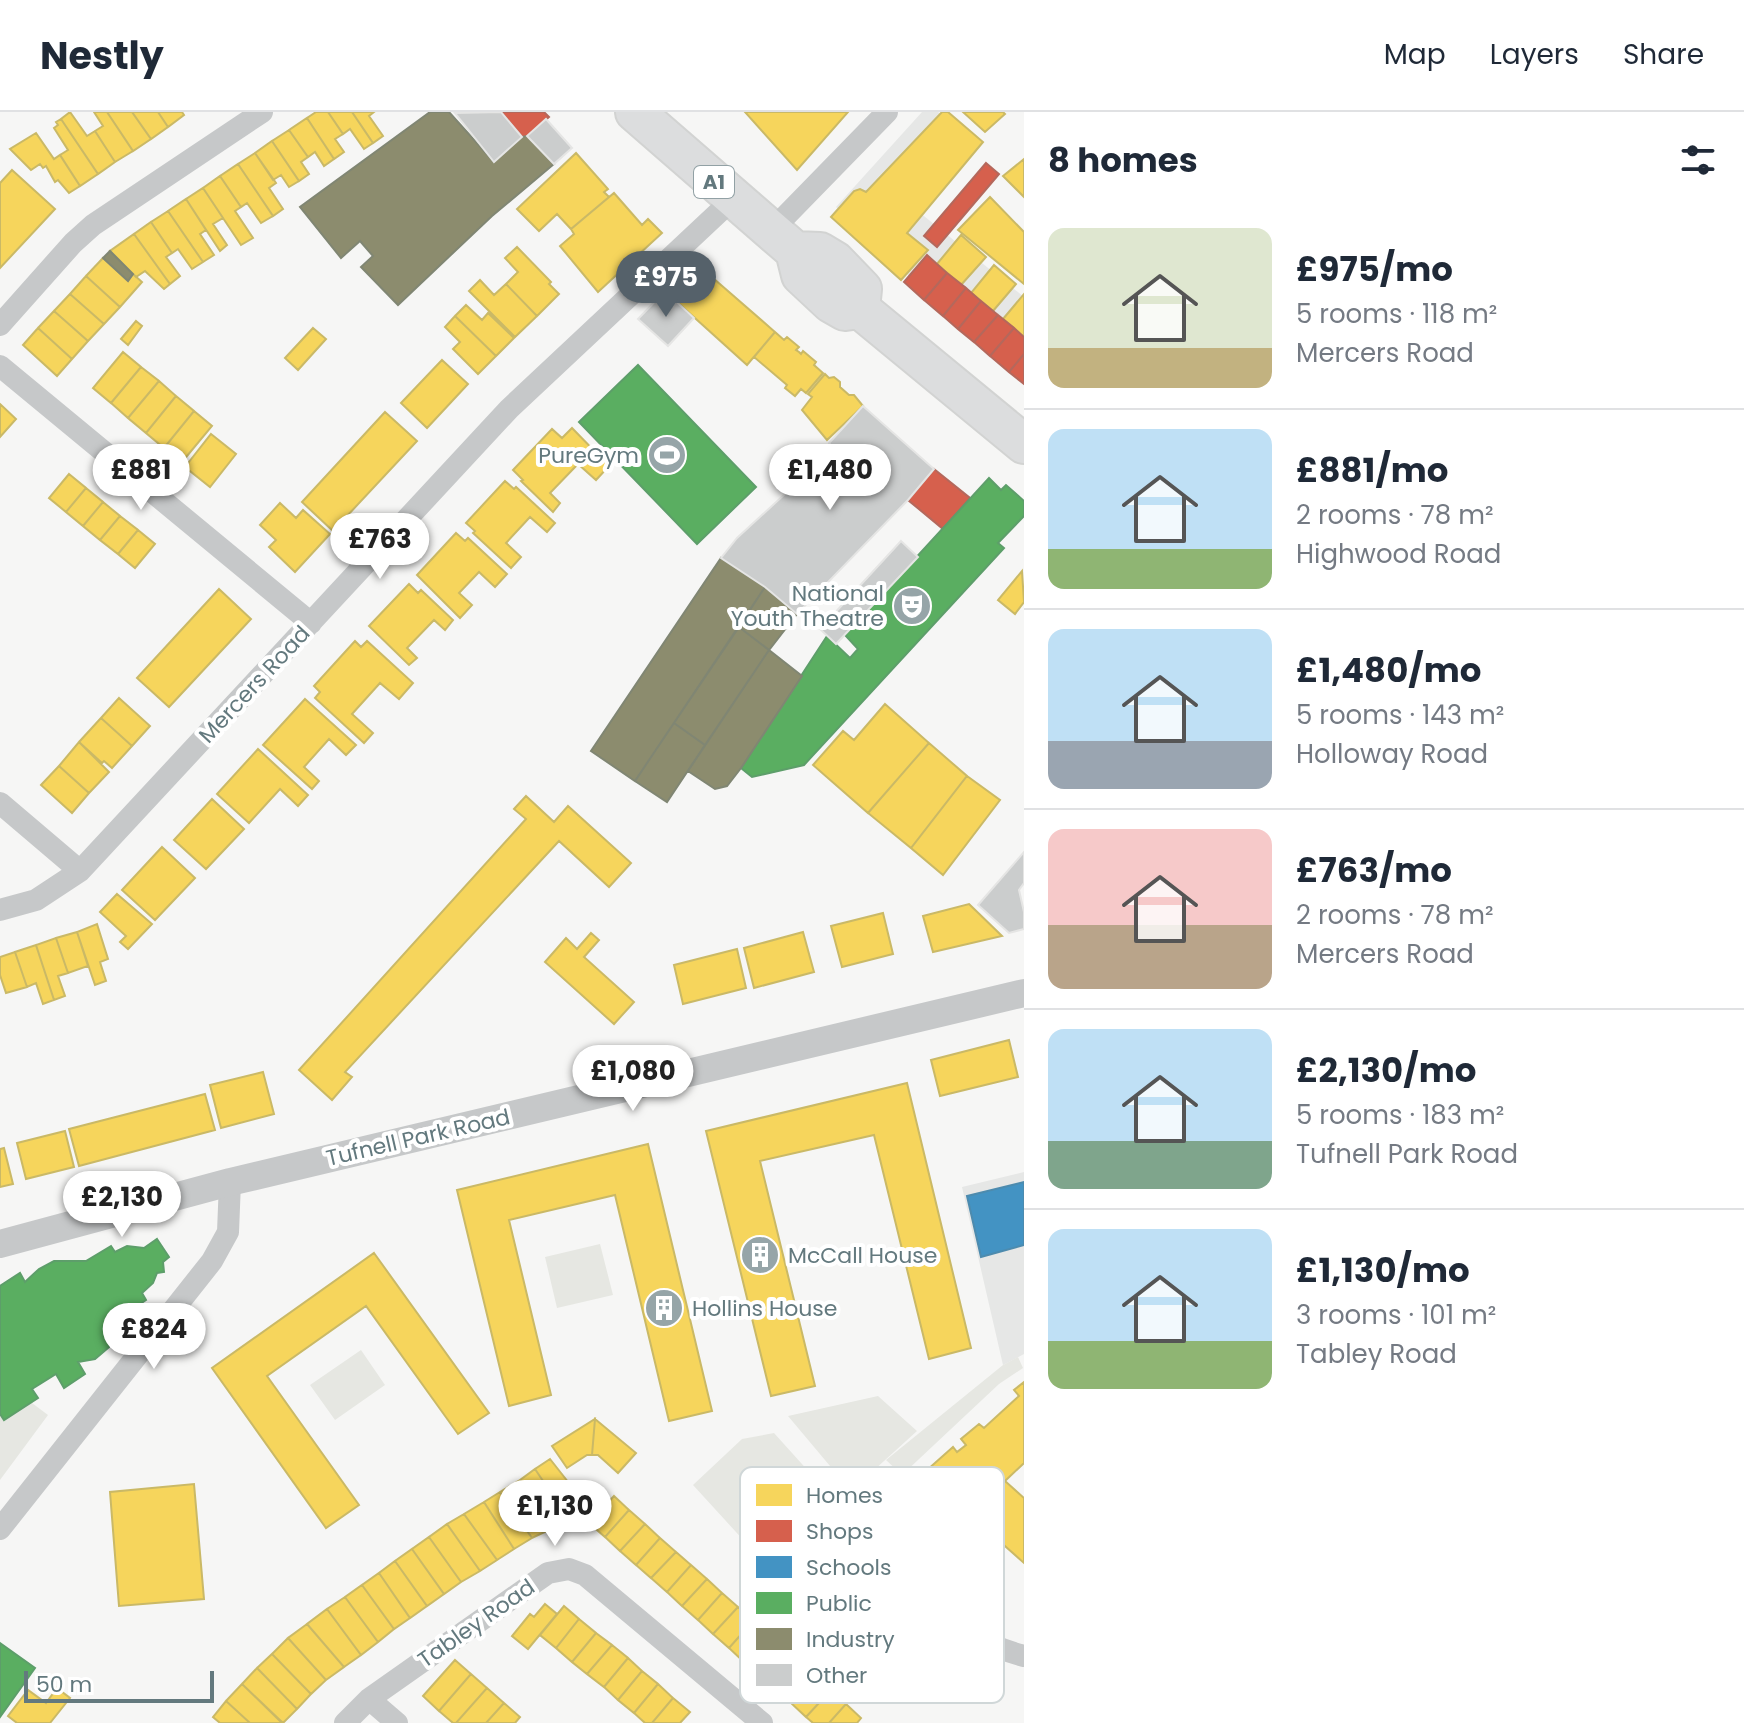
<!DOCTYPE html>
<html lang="en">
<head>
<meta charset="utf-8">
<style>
	:root { --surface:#fff; --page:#f6f6f7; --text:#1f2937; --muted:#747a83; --line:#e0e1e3; --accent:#55616a }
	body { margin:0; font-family:Poppins,sans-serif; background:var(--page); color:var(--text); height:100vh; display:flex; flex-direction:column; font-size:30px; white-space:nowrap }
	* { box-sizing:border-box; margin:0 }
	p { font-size:26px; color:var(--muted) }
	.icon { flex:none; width:44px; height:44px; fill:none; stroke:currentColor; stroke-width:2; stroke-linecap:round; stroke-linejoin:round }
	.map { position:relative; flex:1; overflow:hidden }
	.panel { display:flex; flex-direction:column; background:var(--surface); width:720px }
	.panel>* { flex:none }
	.scale { position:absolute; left:24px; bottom:20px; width:190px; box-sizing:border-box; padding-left:8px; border:4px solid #63797e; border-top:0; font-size:22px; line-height:28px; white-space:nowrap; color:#63797e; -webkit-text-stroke:6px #fff; paint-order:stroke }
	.price { position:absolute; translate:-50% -68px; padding:0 18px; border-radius:28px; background:#fff; color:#222; font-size:26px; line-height:52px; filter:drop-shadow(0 2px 4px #0008) }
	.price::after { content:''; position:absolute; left:50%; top:48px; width:24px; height:18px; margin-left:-12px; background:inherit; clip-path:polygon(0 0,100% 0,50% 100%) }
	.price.selected { background:var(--accent); color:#fff }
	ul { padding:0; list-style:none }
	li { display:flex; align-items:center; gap:24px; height:200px; padding:0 24px }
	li+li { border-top:2px solid var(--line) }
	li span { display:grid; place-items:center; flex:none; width:224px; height:160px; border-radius:16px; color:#555 }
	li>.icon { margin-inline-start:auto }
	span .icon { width:96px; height:96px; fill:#fffc; stroke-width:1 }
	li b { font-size:34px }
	h2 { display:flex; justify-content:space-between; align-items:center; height:96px; padding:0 24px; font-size:34px }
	header { display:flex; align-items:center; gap:48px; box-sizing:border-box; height:112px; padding:0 40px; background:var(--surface); border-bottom:2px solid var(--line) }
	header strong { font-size:38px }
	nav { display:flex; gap:44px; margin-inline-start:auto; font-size:28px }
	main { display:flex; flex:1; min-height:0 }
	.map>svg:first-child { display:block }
	.built { fill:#e6e7e6 }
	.green { fill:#e6e7e2 }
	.homes { fill:#f6d55c; stroke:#cab966; stroke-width:2 }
	.shops { fill:#d6604d; stroke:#b4685c; stroke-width:2 }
	.schools { fill:#4393c3; stroke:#4d8bae; stroke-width:2 }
	.public { fill:#5aae61; stroke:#5d9e6a; stroke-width:2 }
	.industry { fill:#8c8c6e; stroke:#808673; stroke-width:2 }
	.building { fill:#cbcdcd; stroke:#e5e5e4; stroke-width:2 }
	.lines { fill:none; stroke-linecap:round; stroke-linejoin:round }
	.trunk-casing { stroke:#d2d3d2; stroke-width:42 }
	.minor { stroke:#c6c8c9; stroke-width:22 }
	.tertiary { stroke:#c6c8c9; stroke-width:28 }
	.trunk { stroke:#dcddde; stroke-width:38 }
	.labels { text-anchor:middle; stroke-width:8; stroke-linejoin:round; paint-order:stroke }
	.shield { fill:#fff; stroke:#92a1a5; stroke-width:2 }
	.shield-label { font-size:20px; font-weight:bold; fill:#63797e }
	.poi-label { font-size:22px; fill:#63797e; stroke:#fff; text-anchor:end }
	.street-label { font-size:22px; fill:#63797e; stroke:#fff }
	.key { fill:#fff; stroke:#d0d7d8; stroke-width:2 }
	.key-label { font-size:22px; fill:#63797e }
</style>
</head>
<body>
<header>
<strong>Nestly</strong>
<nav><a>Map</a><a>Layers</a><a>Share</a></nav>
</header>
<main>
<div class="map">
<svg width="1024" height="1611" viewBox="0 0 1024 1611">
	<rect width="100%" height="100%" fill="#f6f6f5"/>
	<!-- built -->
	<path class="built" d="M922,0H938L971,28L919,100L1024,185V273L836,95Z
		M1024,1060V1242L1003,1253L962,1075Z"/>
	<!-- green -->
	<path class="green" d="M600,1132L613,1183L557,1196L545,1145Z
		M361,1238L385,1273L335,1308L310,1273Z
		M1018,1245L1023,1256L999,1272L902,1363L886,1348L1003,1253Z
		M0,1267L48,1303L0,1368Z
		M878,1284L917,1319L851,1379L788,1304Z
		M774,1321L838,1392L768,1455L693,1373L742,1327Z"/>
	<!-- homes -->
	<path class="homes" d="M70,0L87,24L95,19L115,50L98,62L61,7Z
		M94,0H107L133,39L115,50L95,19L103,14Z
		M107,0H132L151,27L133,39Z
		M132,0H158L168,15L151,27Z
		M158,0H182L184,3L168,15Z
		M316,0H328L343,22L335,27L344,40L334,47L307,6Z
		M328,0H352L373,31L364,37L350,17L343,22Z
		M352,0H374L369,4L383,24L373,31Z
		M745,0H848L797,58Z
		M942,0H948L983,30L907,121L928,138L901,168L831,105L854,79L860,77L866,80Z
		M963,0H1003L1005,2L985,20Z
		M307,6L334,47L324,54L315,40L308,45L289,18Z
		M61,7L98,62L80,74L60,43L68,38L54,16L58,13L56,10Z
		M289,18L308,45L301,50L309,62L299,69L272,29Z
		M36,21L54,47L60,43L80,74L69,81L58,68L55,70L46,54L43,56L40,52L31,58L10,37Z
		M272,29L299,69L289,75L281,63L273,68L255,41Z
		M255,41L276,71L269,76L283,97L273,104L238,52Z
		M576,41L608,77L604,80L609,85L571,117L557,102L539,119L517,97Z
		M1024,47V85L1003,64Z
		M238,52L273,104L261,111L247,91L241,95L220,64Z
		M12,58L55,97L0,156V71Z
		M220,64L241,95L235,99L253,126L241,133L203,76Z
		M203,76L223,106L213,112L227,133L220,139L186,87Z
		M614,81L642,113L648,107L662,121L598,180L560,134L574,122L571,117Z
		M990,85L1024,120V172L958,118Z
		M186,87L206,118L200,122L214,143L203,150L168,99Z
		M168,99L203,150L192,157L178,137L172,141L151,110Z
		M151,110L172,141L166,145L180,164L170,172L134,122Z
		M134,122L170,172L164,177L145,159L136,165L110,139Z
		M961,123L986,145L961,173L937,152Z
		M517,135L551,170L549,172L559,182L537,204L506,172L518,160L505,146Z
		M103,146L128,169L133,162L142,170L120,195L86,164Z
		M698,153L775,220L747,253L665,179Z
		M994,153L1016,172L993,199L971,181Z
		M86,164L120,195L104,212L70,182Z
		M480,168L494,183L506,172L537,204L515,225L469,179Z
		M70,182L104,212L88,229L54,199Z
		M1024,182V225L1003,207Z
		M466,193L482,208L488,201L514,226L496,244L455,204Z
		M54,199L88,229L72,247L38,216Z
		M455,204L496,244L478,262L453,237L460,230L445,215Z
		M136,209L142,214L128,233L121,227Z
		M38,216L72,247L57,264L23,233Z
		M313,216L326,227L298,258L285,246Z
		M775,220L784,228L787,225L799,235L796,238L799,240L801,242L803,239L816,250L814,253L823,261L806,281L801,277L795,284L785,276L787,273L754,245Z
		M123,240L141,255L111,291L93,276Z
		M442,248L468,272L427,316L401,291Z
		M141,255L159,269L128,306L111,291Z
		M825,262L829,266L834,265L840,270V275L849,283H854L863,294L827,328L802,298L812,285L808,282Z
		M159,269L176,284L146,321L128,306Z
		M176,284L194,299L164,336L146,321Z
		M0,292L16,307L0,325Z
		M194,299L212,314L182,350L164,336Z
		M385,300L417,329L333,419L302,390Z
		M572,316L609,354L596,368L578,352L550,381L560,391L553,400L521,369L523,368L513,358L552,317L562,326Z
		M211,322L236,342L210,375L185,355Z
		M69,362L86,376L66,400L49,386Z
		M505,369L514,377L516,375L555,411L547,420L530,405L506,431L521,445L511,456L473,421L475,419L466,411Z
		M86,376L103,390L83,414L66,400Z
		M103,390L120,404L100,428L83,414Z
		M280,391L296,406L303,398L330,422L295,460L269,435L276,428L260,413Z
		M120,404L138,418L118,442L100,428Z
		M138,418L155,432L135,456L118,442Z
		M456,421L465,429L468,426L507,462L495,475L479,460L459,481L472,493L460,506L417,463Z
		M1022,459L1024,490L1015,502L998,488Z
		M409,472L418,481L421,478L453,508L445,518L434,508L407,536L417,546L409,553L369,514Z
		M219,477L251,507L169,595L137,566Z
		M355,529L361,535L367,529L413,571L399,587L380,571L352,602L373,621L364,631L315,586L320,580L314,574Z
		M119,586L150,614L132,634L101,606Z
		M305,587L356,633L346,643L329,627L304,655L319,669L312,677L263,633Z
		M885,592L929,631L868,701L813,653L843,619L854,628Z
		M101,606L132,634L112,656L104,649L102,651L79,630Z
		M79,630L109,660L89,681L59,654Z
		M929,631L967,664L911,736L868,701Z
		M258,637L308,683L298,694L280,677L249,711L217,682Z
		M59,654L89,681L72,701L41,673Z
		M967,664L1000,688L943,763L911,736Z
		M526,684L554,710L568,694L631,751L609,775L559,729L345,960L352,965L332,988L299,958L526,707L514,697Z
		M212,687L244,717L206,757L174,728Z
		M162,735L195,766L155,808L122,778Z
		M117,782L152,812L128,837L120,830L126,824L100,800Z
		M969,792L1002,824L933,840L923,804Z
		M883,801L893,842L842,855L831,814Z
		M97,812L108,847L100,850L106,869L95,873L77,820Z
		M77,820L88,854L68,861L56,826Z
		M803,820L814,860L754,876L744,836Z
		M591,821L599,828L584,845L634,890L614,912L545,850L566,826L577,837Z
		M56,826L68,861L58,864L65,884L54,888L36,833Z
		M36,833L54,888L43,892L36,871L27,875L15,840Z
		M737,837L746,876L683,892L674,853Z
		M15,840L27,875L6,881L0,863V845Z
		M1009,928L1018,965L940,984L931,948Z
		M263,960L274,1002L221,1016L210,973Z
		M907,971L971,1236L929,1247L874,1023L760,1049L815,1274L771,1284L706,1019Z
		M205,982L215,1018L79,1054L69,1017Z
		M65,1019L74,1055L26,1067L17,1031Z
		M648,1032L712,1299L669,1309L615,1083L509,1108L551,1283L509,1294L457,1078Z
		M4,1036L13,1072L0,1075V1037Z
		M374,1141L489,1301L458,1322L366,1194L267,1264L359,1393L326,1416L212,1256Z
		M1024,1270V1351L1005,1369L1024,1386V1451L969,1402L967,1404L927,1358L953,1335L957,1340L966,1333L961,1327L979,1312L984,1316L1019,1284L1014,1278Z
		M595,1307L592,1343H587L567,1356L552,1334Z
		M595,1307L636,1341L618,1361L598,1343H592Z
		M550,1347L587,1394L568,1406L535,1357Z
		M535,1357L568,1406L551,1417L520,1368Z
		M520,1368L551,1417L532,1426L500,1380Z
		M194,1372L204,1487L119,1494L110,1380Z
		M500,1380L532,1426L514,1437L484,1390Z
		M614,1384L629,1398L605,1425L589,1411Z
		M484,1390L514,1437L497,1448L464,1402Z
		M629,1398L645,1412L620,1439L605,1425Z
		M464,1402L497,1448L480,1459L447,1412Z
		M447,1412L480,1459L461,1470L429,1425Z
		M645,1412L660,1426L636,1453L620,1439Z
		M429,1425L461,1470L444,1482L412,1437Z
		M660,1426L676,1440L651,1466L636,1453Z
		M412,1437L444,1482L427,1494L395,1449Z
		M676,1440L691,1453L667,1480L651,1466Z
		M395,1449L427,1494L410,1506L379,1461Z
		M691,1453L707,1467L682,1494L667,1480Z
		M379,1461L410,1506L394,1517L362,1473Z
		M707,1467L722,1481L698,1508L682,1494Z
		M362,1473L394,1517L378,1530L345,1485Z
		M722,1481L738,1495L713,1522L698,1508Z
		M345,1485L378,1530L361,1543L327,1497Z
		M545,1492L557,1502L528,1537L512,1524L530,1502L534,1505Z
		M564,1494L579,1507L556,1536L540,1523Z
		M738,1495L753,1509L729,1536L713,1522Z
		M327,1497L361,1543L344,1555L307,1512Z
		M579,1507L596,1521L572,1550L556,1536Z
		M753,1509L768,1523L744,1550L729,1536Z
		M307,1512L344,1555L326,1568L288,1526Z
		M596,1521L612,1533L587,1562L572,1550Z
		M288,1526L326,1568L311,1582L272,1542Z
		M612,1533L628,1546L604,1575L587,1562Z
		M272,1542L311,1582L297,1597L257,1556Z
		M628,1546L642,1559L618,1588L604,1575Z
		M455,1548L471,1562L439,1599L423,1584Z
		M257,1556L297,1597L283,1611L242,1572Z
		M642,1559L658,1572L634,1601L618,1588Z
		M471,1562L487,1576L456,1611H453L439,1599Z
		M815,1564L831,1578L806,1605L791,1591Z
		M242,1572L282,1611H250L226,1589Z
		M658,1572L673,1586L652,1611H645L634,1601Z
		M57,1576L70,1586L50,1611H17L8,1604L28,1578L46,1591Z
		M487,1576L504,1591L486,1611H456Z
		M831,1578L846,1592L829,1611H813L806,1605Z
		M673,1586L690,1600L680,1611H652Z
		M226,1589L250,1611H220L213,1605Z
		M504,1591L520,1605L515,1611H486Z
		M846,1592L861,1606L857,1611H829Z"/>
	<!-- shops -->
	<path class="shops" d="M501,0H544L549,5L524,27Z
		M986,51L999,62L937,135L924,124Z
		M927,143L947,161L924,188L904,170Z
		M947,161L966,176L943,204L924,188Z
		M966,176L981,189L958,217L943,204Z
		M981,189L998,203L974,230L958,217Z
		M998,203L1014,216L990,244L974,230Z
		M1014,216L1024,225V242L1009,260L990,244Z
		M1024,242V272L1009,260Z
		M934,357L970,386L943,417L908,388Z"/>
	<!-- schools -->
	<path class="schools" d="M1024,1070V1133L981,1145L967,1084Z"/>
	<!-- public -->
	<path class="public" d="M638,253L756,375L697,432L579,310Z
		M989,366L1001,378L1006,373L1024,389V404L998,431L1004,436L804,653L752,665L741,656L827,524L850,546L858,537L845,523Z
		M157,1127L169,1145L163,1150L164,1160L157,1161L153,1171L142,1181L146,1188L121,1205L117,1219L109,1235L95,1247L78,1250L85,1262L64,1276L56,1262L32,1277L38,1286L4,1308L0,1302V1174L20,1161L25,1170L39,1157L54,1149H86L111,1134L115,1140L127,1134L144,1136Z
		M0,1531L35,1556L0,1605Z"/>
	<!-- industry -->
	<path class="industry" d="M430,0H449L494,50L522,25L527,24L554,52L492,104L398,193L361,155L373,144L360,129L341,146L300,95Z
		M110,139L133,162L128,169L103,146Z
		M721,446L765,475L635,669L591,639Z
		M765,475L797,502L769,538L739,515Z
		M739,515L769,538L705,633L674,611Z
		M769,538L802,564L741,656L727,674L715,677L688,659Z
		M674,611L705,633L667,690L635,669Z"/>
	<!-- building -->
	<path class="building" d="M501,0L522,25L494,50L455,1Z
		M546,7L572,36L554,52L527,24Z
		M665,179L694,206L668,234L638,207Z
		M863,294L934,357L908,388L797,502L765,475L721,446L737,426L834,337L829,331Z
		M901,429L918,445L836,532L820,517Z
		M1024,740V771L1019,778L1024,800V817L1009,821L978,793Z"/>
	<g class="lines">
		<!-- trunk casing -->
		<g class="trunk-casing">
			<path id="trunk" d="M635,0L795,139L801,163L831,191L845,199L860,197L1024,332
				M795,139L820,140L835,149L862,177L860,197"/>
		</g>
		<!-- minor -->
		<path class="minor" d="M771,119L887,0
			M0,213L73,131L93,113L262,0
			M0,254L311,511
			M0,691L80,759
			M0,798L36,788L80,759L509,297L733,87
			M0,1417L212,1149L228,1120L230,1070
			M928,1490C959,1515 985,1534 1024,1544
			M369,1587L397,1611
			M345,1611L369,1587L548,1461L569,1457L585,1463L762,1611"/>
		<!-- tertiary -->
		<path class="tertiary" d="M0,1132L230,1070L1024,881"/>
		<!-- trunk -->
		<use href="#trunk" class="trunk"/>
	</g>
	<!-- icons -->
	<defs>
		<g id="stadium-disc" transform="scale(2)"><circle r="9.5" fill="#96a5a8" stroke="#fff"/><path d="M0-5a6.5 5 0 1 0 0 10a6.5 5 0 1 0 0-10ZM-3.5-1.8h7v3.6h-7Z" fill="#fff"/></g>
		<g id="theatre-disc" transform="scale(2)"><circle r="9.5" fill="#96a5a8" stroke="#fff"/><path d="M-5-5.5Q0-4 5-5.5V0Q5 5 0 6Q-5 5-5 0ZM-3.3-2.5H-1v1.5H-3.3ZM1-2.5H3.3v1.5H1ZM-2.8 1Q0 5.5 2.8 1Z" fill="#fff"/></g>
		<g id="building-disc" transform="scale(2)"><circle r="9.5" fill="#96a5a8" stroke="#fff"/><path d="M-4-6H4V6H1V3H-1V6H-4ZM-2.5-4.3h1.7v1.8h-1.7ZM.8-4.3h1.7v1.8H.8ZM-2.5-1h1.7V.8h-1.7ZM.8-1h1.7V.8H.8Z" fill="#fff"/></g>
	</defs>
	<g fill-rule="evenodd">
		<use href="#stadium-disc" x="667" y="343"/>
		<use href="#theatre-disc" x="912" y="494"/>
		<use href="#building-disc" x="760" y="1143"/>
		<use href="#building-disc" x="664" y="1196"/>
	</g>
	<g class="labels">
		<!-- shield labels -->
		<rect class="shield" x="694" y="54" width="40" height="32" rx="6"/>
		<g class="shield-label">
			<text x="714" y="77">A1</text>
		</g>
		<!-- poi labels -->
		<g class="poi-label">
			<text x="639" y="351">PureGym</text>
			<text x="884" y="489">National<tspan x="884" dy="25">Youth Theatre</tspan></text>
			<text x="788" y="1151" text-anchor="start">McCall House</text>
			<text x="692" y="1204" text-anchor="start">Hollins House</text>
		</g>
		<!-- street labels -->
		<g class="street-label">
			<text transform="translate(254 572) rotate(-47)" y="8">Mercers Road</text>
			<text transform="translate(418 1025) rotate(-13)" y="8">Tufnell Park Road</text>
			<text transform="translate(476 1511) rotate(-35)" y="8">Tabley Road</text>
		</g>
	</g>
	<!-- legend -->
	<rect x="740" y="1355" width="264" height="236" rx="12" class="key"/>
	<rect x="756" y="1372" width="36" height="22" fill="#f6d55c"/>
	<rect x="756" y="1408" width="36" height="22" fill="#d6604d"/>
	<rect x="756" y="1444" width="36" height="22" fill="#4393c3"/>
	<rect x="756" y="1480" width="36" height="22" fill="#5aae61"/>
	<rect x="756" y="1516" width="36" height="22" fill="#8c8c6e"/>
	<rect x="756" y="1552" width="36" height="22" fill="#cbcdcd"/>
	<g class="key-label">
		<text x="806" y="1391">Homes</text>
		<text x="806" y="1427">Shops</text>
		<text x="806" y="1463">Schools</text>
		<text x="806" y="1499">Public</text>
		<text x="806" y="1535">Industry</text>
		<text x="806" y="1571">Other</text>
	</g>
</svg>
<div class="scale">50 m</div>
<b class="price selected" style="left:666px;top:207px">£975</b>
<b class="price" style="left:141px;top:400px">£881</b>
<b class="price" style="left:830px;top:400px">£1,480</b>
<b class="price" style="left:380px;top:469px">£763</b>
<b class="price" style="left:633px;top:1001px">£1,080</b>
<b class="price" style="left:122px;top:1127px">£2,130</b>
<b class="price" style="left:154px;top:1259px">£824</b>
<b class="price" style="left:555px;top:1436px">£1,130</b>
</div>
<section class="panel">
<h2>8 homes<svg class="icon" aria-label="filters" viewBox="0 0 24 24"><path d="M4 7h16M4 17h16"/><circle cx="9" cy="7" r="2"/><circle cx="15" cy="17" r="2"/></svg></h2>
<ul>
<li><span style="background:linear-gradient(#dfe7d0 75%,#c2b280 0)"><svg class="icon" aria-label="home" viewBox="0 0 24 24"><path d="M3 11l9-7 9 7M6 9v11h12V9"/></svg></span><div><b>£975/mo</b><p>5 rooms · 118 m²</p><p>Mercers Road</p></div></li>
<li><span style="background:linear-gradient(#bfe0f5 75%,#8fb573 0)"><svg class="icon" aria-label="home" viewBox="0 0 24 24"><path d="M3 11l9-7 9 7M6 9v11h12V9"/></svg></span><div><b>£881/mo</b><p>2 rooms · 78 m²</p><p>Highwood Road</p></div></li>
<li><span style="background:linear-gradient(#bfe0f5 70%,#9aa5b1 0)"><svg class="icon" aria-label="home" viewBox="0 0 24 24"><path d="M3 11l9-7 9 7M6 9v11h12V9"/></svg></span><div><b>£1,480/mo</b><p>5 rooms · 143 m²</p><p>Holloway Road</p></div></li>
<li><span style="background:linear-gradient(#f6c9c9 60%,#b9a48a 0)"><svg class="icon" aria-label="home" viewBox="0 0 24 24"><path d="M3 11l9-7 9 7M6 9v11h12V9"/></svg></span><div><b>£763/mo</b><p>2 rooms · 78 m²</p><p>Mercers Road</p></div></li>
<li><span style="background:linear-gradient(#bfe0f5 70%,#7fa58c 0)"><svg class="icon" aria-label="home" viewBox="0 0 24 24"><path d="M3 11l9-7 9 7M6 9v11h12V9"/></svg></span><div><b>£2,130/mo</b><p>5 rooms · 183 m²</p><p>Tufnell Park Road</p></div></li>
<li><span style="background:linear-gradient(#bfe0f5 70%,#8fb573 0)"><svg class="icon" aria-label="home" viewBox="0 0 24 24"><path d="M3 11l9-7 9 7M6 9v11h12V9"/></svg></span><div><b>£1,130/mo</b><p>3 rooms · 101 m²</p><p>Tabley Road</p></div></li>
</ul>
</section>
</main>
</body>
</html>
